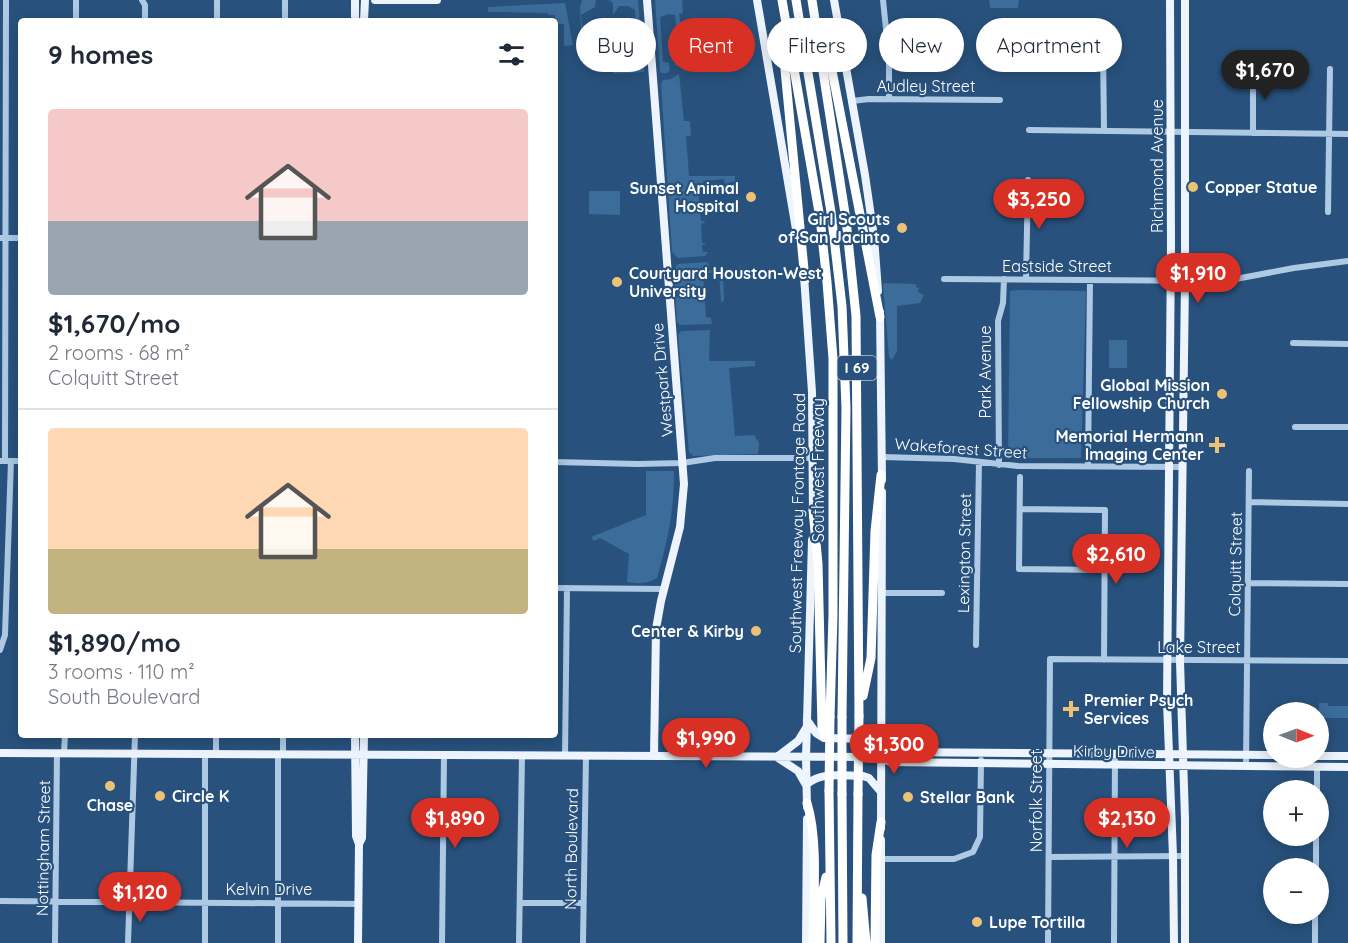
<!DOCTYPE html>
<html lang="en">
<head>
<meta charset="utf-8">
<style>
	:root { --surface:#fff; --page:#f6f6f7; --text:#1f2937; --muted:#747a83; --line:#e0e1e3; --accent:#d93025 }
	body { margin:0; font-family:Quicksand,sans-serif; background:var(--page); color:var(--text); height:100vh; display:flex; flex-direction:column; font-size:22px; white-space:nowrap }
	* { box-sizing:border-box; margin:0 }
	p { font-size:20px; color:var(--muted) }
	.icon { flex:none; width:33px; height:33px; fill:none; stroke:currentColor; stroke-width:2; stroke-linecap:round; stroke-linejoin:round }
	.map { position:relative; flex:1; overflow:hidden }
	.panel { position:absolute; left:18px; top:18px; width:540px; height:720px; display:flex; flex-direction:column; background:var(--surface); border-radius:6px; box-shadow:0 3px 15px #0003 }
	.panel>* { flex:none }
	.top-card { position:absolute; left:576px; top:18px; width:570px; height:54px; display:flex; gap:12px }
	.needle { width:39px; rotate:91deg }
	.buttons { position:absolute; left:1263px; top:702px; display:grid; gap:12px }
	.buttons a { display:grid; place-items:center; width:66px; height:66px; border-radius:50%; background:var(--surface); box-shadow:0 3px 15px #0003; font-size:30px }
	.price { position:absolute; translate:-50% -51px; padding:0 14px; border-radius:21px; background:var(--accent); color:#fff; font-size:20px; line-height:39px; filter:drop-shadow(0 2px 3px #0008) }
	.price::after { content:''; position:absolute; left:50%; top:36px; width:18px; height:14px; margin-left:-9px; background:inherit; clip-path:polygon(0 0,100% 0,50% 100%) }
	.price.current { background:#222; color:#fff }
	ul { padding:0; list-style:none }
	li { display:grid; align-content:center; gap:12px; height:318px; padding:0 30px }
	li+li { border-top:2px solid var(--line) }
	li span { display:grid; place-items:center; height:186px; border-radius:6px; color:#555 }
	li>.icon { margin-inline-start:auto }
	span .icon { width:108px; height:108px; fill:#fffc; stroke-width:1 }
	li b { font-size:26px }
	h2 { display:flex; justify-content:space-between; align-items:center; height:72px; padding:0 30px; font-size:26px }
	.chip { padding:0 21px; border-radius:27px; background:var(--surface); box-shadow:0 3px 15px #0003; font-size:21px; line-height:54px }
	.chip.current { background:var(--accent); color:#fff }
	.map>svg:first-child { display:block }
	.green { fill:#3c6c9a }
	.lines { fill:none; stroke-linecap:round; stroke-linejoin:round }
	.minor { stroke:#aec9e4; stroke-width:6 }
	.major { stroke:#edf4fd; stroke-width:8 }
	.highway { stroke:#fff; stroke-width:9 }
	.highway-bridge { stroke:#fff; stroke-width:9 }
	.poi-dot { fill:#ecc374; stroke:#28527d; stroke-width:2 }
	.labels { text-anchor:middle; stroke-width:4.5; stroke-linejoin:round; paint-order:stroke }
	.shield { fill:#28527d; stroke:#becbd8; stroke-width:1.5 }
	.shield-label { font-size:15px; font-weight:bold; fill:#fff }
	.street-label { font-size:16px; fill:#fff; stroke:#28527d }
	.poi-label { font-size:16px; font-weight:bold; fill:#fff; stroke:#28527d; text-anchor:start }
</style>
</head>
<body>
<div class="map">
<svg width="1348" height="943" viewBox="0 0 1348 943">
	<rect width="100%" height="100%" fill="#28527d"/>
	<!-- green -->
	<path class="green" d="M582,0H596L595,7L581,15L585,44L589,45V48H582L580,7Z
		M609,0H638L644,72L614,74L611,70V64L617,71L624,72L632,69L636,42L635,10L628,6H619L613,15V3Z
		M655,0H684L682,1L683,13L679,14L683,41H687L683,43L684,55H688V58L678,66L674,64L679,62L675,15L669,14L660,17L663,62L669,63L670,70L667,73H662L660,71Z
		M989,0H1019L1018,8H990Z
		M565,3L573,45L566,46L564,45V24H555V15H548V13L488,12V7Z
		M679,74L684,121H690L691,136H686L689,176H735V182H730V183L725,184L724,179L703,181V185L698,186L699,203H704L699,205L701,221L706,222L701,224L702,243H707L702,245L703,252H708L705,256L678,258L672,252L661,84L663,80L671,79Z
		M589,191H620V215L589,214Z
		M706,262L709,264V270H714V265H716V270H739L741,265L740,281H738L737,274H723L724,301L717,303L721,301L719,273H708L703,275L706,317L711,318L712,324L680,325L677,322L674,270L678,264Z
		M885,283L916,284V287L919,288L918,292L924,295L920,303L897,306V351L892,360L889,357L883,285Z
		M1018,290L1086,291L1081,458H1008L1010,291Z
		M710,330L709,361H755V366L729,368L735,436L754,435L759,443L758,454L693,456L689,452L678,335L681,331Z
		M1109,340H1127V368H1109Z
		M646,471H674C674,511 668,540 657,578C647,584 639,584 627,582L629,554L600,538L594,541L591,537L646,515Z
		M1319,703H1328V706H1348V718H1319Z"/>
	<g class="lines">
		<!-- minor -->
		<path class="minor" d="M142,0L145,5V21
			M883,0L889,58V99
			M76,21V0
			M217,21V0
			M285,21V0
			M1103,46L1104,131
			M852,101L869,99L1000,100
			M1029,130L1348,134
			M1253,133V69
			M1328,212L1330,69
			M0,238H21
			M944,279L1225,281L1294,268L1348,261
			M1026,279L1028,180
			M1293,343L1348,344
			M1295,427H1348
			M882,457L954,459L1018,466L1183,467
			M0,461H21
			M5,461L6,0
			M555,462L638,464L682,463L715,458H814
			M999,465L998,321L1003,303L1004,279
			M1088,466L1090,280
			M1020,477L1019,569L1104,570
			M1249,502L1348,504
			M1020,509L1105,510L1104,660
			M1248,583L1348,584
			M555,588L664,589
			M882,593H942
			M976,645L979,462
			M0,650L5,635L11,461
			M216,735V754
			M64,753L65,735
			M278,754V943
			M283,754V735
			M565,756L567,588
			M1246,766L1249,471
			M1317,790V766
			M1049,857L1185,856
			M881,859H954L973,852L980,837L981,760
			M1316,868V836
			M0,901L359,904
			M520,903H583
			M55,943L57,753
			M128,943L135,735
			M205,943V754
			M442,943L444,755
			M519,943L522,755
			M583,943L586,756
			M1048,943L1050,659L1348,661
			M1114,943L1115,754
			M1315,943V914"/>
		<!-- major -->
		<path class="major" d="M375,0H437
			M647,0L684,484L680,527L661,601L656,629L654,756
			M757,0L797,235
			M834,0L865,175L874,237L878,291
			M1170,0L1171,244L1167,702L1173,856L1174,943
			M355,21V0
			M364,21L365,0
			M804,276L812,392L813,516
			M880,312L882,480
			M807,720L816,733L824,738L869,739L882,728L886,740L905,750
			M355,735L356,836L359,844
			M0,753L881,757L892,752L1274,755
			M1318,756H1348
			M777,757L798,741L806,728
			M881,757L890,762L1348,767
			M778,758L798,771L806,785C821,771 844,776 863,776L869,778L881,792
			M807,807L806,757L812,540
			M881,828L882,492
			M358,943L359,844L362,838L364,735
			M806,943L807,819
			M881,943V840
			M1185,943V819L1180,661L1185,281V0"/>
		<!-- highway -->
		<path class="highway" d="M782,0L820,218L827,282L833,359V615L830,717
			M796,0L831,212L842,306L846,408L842,717
			M812,0L846,220L856,316L859,716
			M819,30L827,45L880,317
			M786,42L784,59L805,280
			M813,510L818,564L822,728L825,737
			M863,696L871,658L875,531L881,475
			M829,791L831,943
			M842,794L843,943
			M807,803C819,841 813,903 813,943
			M862,898L866,943
			M820,943L821,898L826,877
			M857,943L858,794
			M875,943L876,855L881,822"/>
		<!-- highway-bridge -->
		<path class="highway-bridge" d="M829,791L830,717
			M842,794V717
			M858,794L859,716"/>
	</g>
	<!-- markers -->
	<g class="poi-dot">
		<circle cx="1193" cy="187" r="6"/>
		<circle cx="751" cy="197" r="6"/>
		<circle cx="902" cy="228" r="6"/>
		<circle cx="617" cy="282" r="6"/>
		<circle cx="1222" cy="394" r="6"/>
		<path d="M1214 436h6v6h6v6h-6v6h-6v-6h-6v-6h6z"/>
		<circle cx="756" cy="631" r="6"/>
		<path d="M1068 700h6v6h6v6h-6v6h-6v-6h-6v-6h6z"/>
		<circle cx="110" cy="786" r="6"/>
		<circle cx="160" cy="796" r="6"/>
		<circle cx="908" cy="797" r="6"/>
		<circle cx="977" cy="922" r="6"/>
	</g>
	<g class="labels">
		<!-- shield labels -->
		<rect class="shield" x="837.5" y="356" width="39" height="24" rx="4.5"/>
		<g class="shield-label">
			<text x="857" y="373">I 69</text>
		</g>
		<!-- street labels -->
		<g class="street-label">
			<text x="926" y="92">Audley Street</text>
			<text transform="translate(1157 166) rotate(-90)" y="6">Richmond Avenue</text>
			<text x="1057" y="272">Eastside Street</text>
			<text transform="translate(985 372) rotate(-90)" y="6">Park Avenue</text>
			<text transform="translate(662 380) rotate(-95)" y="6">Westpark Drive</text>
			<text transform="translate(961 448) rotate(4)" y="6">Wakeforest Street</text>
			<text transform="translate(818 470) rotate(-90)" y="6">Southwest Freeway</text>
			<text transform="translate(797 523) rotate(-89)" y="6">Southwest Freeway Frontage Road</text>
			<text transform="translate(964 553) rotate(-89)" y="6">Lexington Street</text>
			<text transform="translate(1235 564) rotate(-89)" y="6">Colquitt Street</text>
			<text x="1199" y="653">Lake Street</text>
			<text transform="translate(1114 751) rotate(1)" y="6">Kirby Drive</text>
			<text transform="translate(1036 801) rotate(-90)" y="6">Norfolk Street</text>
			<text transform="translate(43 848) rotate(-89)" y="6">Nottingham Street</text>
			<text transform="translate(571 849) rotate(-89)" y="6">North Boulevard</text>
			<text x="269" y="895">Kelvin Drive</text>
		</g>
		<!-- poi labels -->
		<g class="poi-label">
			<text x="1205" y="193">Copper Statue</text>
			<text x="739" y="194" text-anchor="end">Sunset Animal<tspan x="739" dy="18">Hospital</tspan></text>
			<text x="890" y="225" text-anchor="end">Girl Scouts<tspan x="890" dy="18">of San Jacinto</tspan></text>
			<text x="629" y="279">Courtyard Houston-West<tspan x="629" dy="18">University</tspan></text>
			<text x="1210" y="391" text-anchor="end">Global Mission<tspan x="1210" dy="18">Fellowship Church</tspan></text>
			<text x="1204" y="442" text-anchor="end">Memorial Hermann<tspan x="1204" dy="18">Imaging Center</tspan></text>
			<text x="744" y="637" text-anchor="end">Center &amp; Kirby</text>
			<text x="1084" y="706">Premier Psych<tspan x="1084" dy="18">Services</tspan></text>
			<text x="172" y="802">Circle K</text>
			<text x="920" y="803">Stellar Bank</text>
			<text x="110" y="811" text-anchor="middle">Chase</text>
			<text x="989" y="928">Lupe Tortilla</text>
		</g>
	</g>
</svg>
<div class="buttons">
<a><svg class="needle" viewBox="-14 -14 28 28"><path d="M0-13l5 13h-10z" fill="#e53935"/><path d="M0 13l5-13h-10z" fill="#747a83"/></svg></a>
<a>+</a>
<a>−</a>
</div>
<b class="price current" style="left:1265px;top:101px">$1,670</b>
<b class="price" style="left:1039px;top:230px">$3,250</b>
<b class="price" style="left:1198px;top:304px">$1,910</b>
<b class="price" style="left:1116px;top:585px">$2,610</b>
<b class="price" style="left:706px;top:769px">$1,990</b>
<b class="price" style="left:894px;top:775px">$1,300</b>
<b class="price" style="left:455px;top:849px">$1,890</b>
<b class="price" style="left:1127px;top:849px">$2,130</b>
<b class="price" style="left:140px;top:923px">$1,120</b>
<div class="top-card">
<a class="chip">Buy</a>
<a class="chip current">Rent</a>
<a class="chip">Filters</a>
<a class="chip">New</a>
<a class="chip">Apartment</a>
</div>
<section class="panel">
<h2>9 homes<svg class="icon" aria-label="filters" viewBox="0 0 24 24"><path d="M4 7h16M4 17h16"/><circle cx="9" cy="7" r="2"/><circle cx="15" cy="17" r="2"/></svg></h2>
<ul>
<li><span style="background:linear-gradient(#f6c9c9 60%,#9aa5b1 0)"><svg class="icon" aria-label="home" viewBox="0 0 24 24"><path d="M3 11l9-7 9 7M6 9v11h12V9"/></svg></span><div><b>$1,670/mo</b><p>2 rooms · 68 m²</p><p>Colquitt Street</p></div></li>
<li><span style="background:linear-gradient(#ffd9b3 65%,#c2b280 0)"><svg class="icon" aria-label="home" viewBox="0 0 24 24"><path d="M3 11l9-7 9 7M6 9v11h12V9"/></svg></span><div><b>$1,890/mo</b><p>3 rooms · 110 m²</p><p>South Boulevard</p></div></li>
</ul>
</section>
</div>
</body>
</html>
